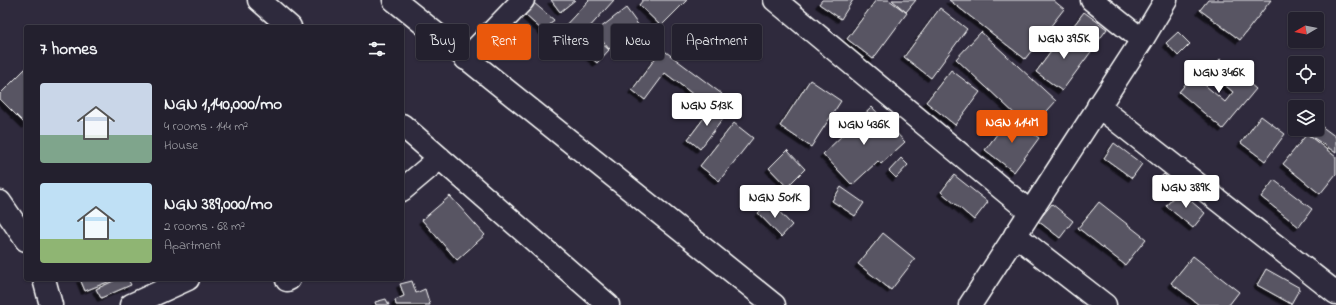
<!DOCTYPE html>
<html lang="en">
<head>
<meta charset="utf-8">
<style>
	:root { --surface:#23202e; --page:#2f2d3a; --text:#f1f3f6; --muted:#a3a3aa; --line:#403e4a; --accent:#ea580c }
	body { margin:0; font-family:"Indie Flower",sans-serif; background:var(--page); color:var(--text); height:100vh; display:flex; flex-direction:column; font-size:15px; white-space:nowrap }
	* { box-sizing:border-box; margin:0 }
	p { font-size:13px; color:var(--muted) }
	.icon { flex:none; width:22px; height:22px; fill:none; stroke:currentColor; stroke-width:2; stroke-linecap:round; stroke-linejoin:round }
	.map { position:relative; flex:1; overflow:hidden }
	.details { position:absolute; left:24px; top:25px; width:380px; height:256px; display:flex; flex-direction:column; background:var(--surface); border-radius:4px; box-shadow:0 1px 3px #0004,0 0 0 1px var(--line) }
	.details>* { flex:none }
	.banner { position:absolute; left:416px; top:24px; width:380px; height:36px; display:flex; gap:8px }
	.needle { width:26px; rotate:260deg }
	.controls { position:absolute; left:1288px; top:12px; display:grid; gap:8px }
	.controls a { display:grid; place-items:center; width:36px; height:36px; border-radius:4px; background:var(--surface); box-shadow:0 1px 3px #0004,0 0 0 1px var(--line); font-size:20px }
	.price { position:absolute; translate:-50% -34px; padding:0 9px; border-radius:4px; background:#fff; color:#222; font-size:13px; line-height:26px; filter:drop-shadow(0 1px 2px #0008) }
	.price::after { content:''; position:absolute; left:50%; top:24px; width:12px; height:9px; margin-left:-6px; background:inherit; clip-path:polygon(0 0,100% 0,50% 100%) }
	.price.selected { background:var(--accent); color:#fff }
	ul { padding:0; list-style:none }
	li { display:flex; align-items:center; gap:12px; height:100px; padding:0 16px }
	li span { display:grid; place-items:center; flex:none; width:112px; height:80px; border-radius:4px; color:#555 }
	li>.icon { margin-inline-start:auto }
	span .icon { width:48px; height:48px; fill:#fffc; stroke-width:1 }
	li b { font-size:17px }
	h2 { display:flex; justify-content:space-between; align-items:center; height:48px; padding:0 16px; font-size:17px }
	.pill { padding:0 14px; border-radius:4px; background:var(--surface); box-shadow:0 1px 3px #0004,0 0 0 1px var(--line); font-size:14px; line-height:36px }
	.pill.selected { background:var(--accent); color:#fff }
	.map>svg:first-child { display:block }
	.building { fill:#595564; stroke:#fff; filter:url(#shadow) }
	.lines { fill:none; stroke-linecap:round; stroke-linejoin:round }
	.street-casing { stroke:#fff; stroke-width:25 }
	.primary-casing { stroke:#fff; stroke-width:25 }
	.street { stroke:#2f2a3d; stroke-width:22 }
	.primary { stroke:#2f2a3d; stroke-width:22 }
</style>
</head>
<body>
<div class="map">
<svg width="1336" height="305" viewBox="0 0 1336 305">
	<defs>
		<filter id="shadow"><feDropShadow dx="-3.5" dy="3.5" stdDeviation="0" flood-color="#0009"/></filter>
	</defs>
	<rect width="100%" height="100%" fill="#2f2a3d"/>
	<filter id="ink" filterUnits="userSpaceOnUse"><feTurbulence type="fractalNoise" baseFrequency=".025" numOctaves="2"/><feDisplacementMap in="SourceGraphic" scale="8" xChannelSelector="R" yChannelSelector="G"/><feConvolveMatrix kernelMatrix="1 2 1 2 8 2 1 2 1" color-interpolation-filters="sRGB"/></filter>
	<g filter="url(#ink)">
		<!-- building -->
		<path class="building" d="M551,0H575L560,12Z
			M589,0H614L587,30L609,50L597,63L561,30Z
			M643,0H687L661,26L639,5Z
			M822,0H853L841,19L819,4Z
			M876,0H889L907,13L873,59L847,39Z
			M892,0H916L906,12Z
			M949,0H1053L1064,9L1025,59Z
			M1208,0H1271L1240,40L1200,10Z
			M534,3L554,20L544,32L524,14Z
			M626,8L639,26L609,49L595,32Z
			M940,8L967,29L931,78L904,57Z
			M1084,12L1107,29L1094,47L1071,29Z
			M1067,30L1093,49L1062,91L1036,72Z
			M981,32L1056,101L1031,129L956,59Z
			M1178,32L1190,44L1178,56L1166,43Z
			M662,49L722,94L711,108L665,73L645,100L632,90Z
			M1220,59L1256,89L1223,129L1179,92L1193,75L1225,102L1233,92L1209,72Z
			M26,68V125L0,99V94Z
			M951,70L980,92L955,125L926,102Z
			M810,80L841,101L811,147L780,126Z
			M713,106L726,115L700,149L688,139Z
			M872,107L905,142L881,164L878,161L852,185L823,154Z
			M1261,116L1285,134L1265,161L1241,143Z
			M1010,117L1039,138L1014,172L985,150Z
			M734,123L753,138L719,181L700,166Z
			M1317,123L1336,137V153L1308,134L1312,129H1317Z
			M1307,134L1336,157V174L1320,194L1283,164Z
			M1114,143L1142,164L1132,178L1104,158Z
			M787,150L805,169L787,187L769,168Z
			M901,158L908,165L896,178L889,171Z
			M1164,174L1178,189L1169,197L1155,182Z
			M954,175L988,202L974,220L941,192Z
			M1274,180L1312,209L1299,227L1261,197Z
			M841,187L864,203L855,216L832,201Z
			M1179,191L1205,213L1193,228L1166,206Z
			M450,196L485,235L457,260L422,220Z
			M770,202L792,225L781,237L758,213Z
			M1099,202L1146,239L1125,265L1078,228Z
			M1052,204L1073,221L1060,238L1038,221Z
			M883,233L915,259L891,290L858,264Z
			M1193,256L1239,292L1229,305H1199L1171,283Z
			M1266,269L1300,288L1291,304L1257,285Z
			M80,279H115L85,291Z
			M118,279H128L131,285L101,298L96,289Z
			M412,281L416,293L425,289L430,305H396L395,300L404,296L400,284Z
			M386,299L389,305H376L375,302Z"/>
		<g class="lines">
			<!-- street casing -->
			<g class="street-casing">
				<path id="street" d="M259,0L290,27
					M775,0L1030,212
					M1092,0L1142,40
					M466,59L523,0
					M1098,106L1336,293
					M402,125L608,305
					M402,190L440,158
					M0,202L26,240
					M1015,235L1105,305
					M44,279L51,305
					M287,280L289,279
					M131,305L188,279
					M970,305L1142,40L1166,0"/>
			</g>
			<!-- primary casing -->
			<g class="primary-casing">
				<path id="primary" d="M394,0L774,305"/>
			</g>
			<!-- street -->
			<use href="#street" class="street"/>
			<!-- primary -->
			<use href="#primary" class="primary"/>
		</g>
	</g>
</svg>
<div class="controls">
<a><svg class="needle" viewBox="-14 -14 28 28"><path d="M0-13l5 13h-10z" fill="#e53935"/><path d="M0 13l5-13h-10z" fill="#a3a3aa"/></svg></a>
<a><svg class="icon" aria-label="locate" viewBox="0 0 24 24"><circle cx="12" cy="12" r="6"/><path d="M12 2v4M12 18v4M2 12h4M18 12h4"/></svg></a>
<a><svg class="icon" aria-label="layers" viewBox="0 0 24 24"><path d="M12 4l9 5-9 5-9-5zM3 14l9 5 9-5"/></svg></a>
</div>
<b class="price" style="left:1064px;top:60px">NGN 395K</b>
<b class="price" style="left:1219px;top:94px">NGN 346K</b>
<b class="price" style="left:707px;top:127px">NGN 513K</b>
<b class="price selected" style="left:1012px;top:144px">NGN 1.14M</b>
<b class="price" style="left:864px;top:146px">NGN 436K</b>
<b class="price" style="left:1186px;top:209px">NGN 389K</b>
<b class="price" style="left:775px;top:219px">NGN 501K</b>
<div class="banner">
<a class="pill">Buy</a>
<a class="pill selected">Rent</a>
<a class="pill">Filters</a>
<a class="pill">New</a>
<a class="pill">Apartment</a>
</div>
<section class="details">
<h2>7 homes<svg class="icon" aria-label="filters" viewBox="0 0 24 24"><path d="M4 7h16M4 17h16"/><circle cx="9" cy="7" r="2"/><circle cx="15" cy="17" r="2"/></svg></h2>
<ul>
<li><span style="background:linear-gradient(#c9d6e8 65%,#7fa58c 0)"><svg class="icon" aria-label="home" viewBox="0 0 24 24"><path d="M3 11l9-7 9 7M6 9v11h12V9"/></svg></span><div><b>NGN 1,140,000/mo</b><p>4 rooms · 144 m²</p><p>House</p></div></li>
<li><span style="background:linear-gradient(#bfe0f5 70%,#8fb573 0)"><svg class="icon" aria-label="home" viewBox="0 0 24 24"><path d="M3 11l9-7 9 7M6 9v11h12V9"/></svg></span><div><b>NGN 389,000/mo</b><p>2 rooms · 68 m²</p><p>Apartment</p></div></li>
</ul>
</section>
</div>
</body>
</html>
